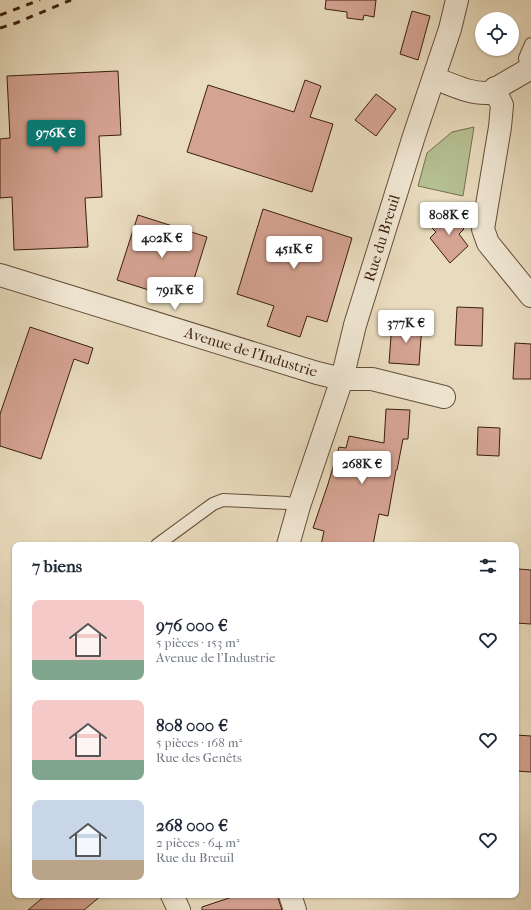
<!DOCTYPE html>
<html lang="fr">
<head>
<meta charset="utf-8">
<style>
	:root { --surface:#fff; --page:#f2f2f3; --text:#1f2937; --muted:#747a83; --accent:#0f766e }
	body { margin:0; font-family:"IM FELL French Canon",serif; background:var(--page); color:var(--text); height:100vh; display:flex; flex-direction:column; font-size:15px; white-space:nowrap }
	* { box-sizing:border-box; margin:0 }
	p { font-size:13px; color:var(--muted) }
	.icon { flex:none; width:22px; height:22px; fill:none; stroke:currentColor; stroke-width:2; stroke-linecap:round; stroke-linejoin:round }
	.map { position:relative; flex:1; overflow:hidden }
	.panel { position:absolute; left:12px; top:542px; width:507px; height:356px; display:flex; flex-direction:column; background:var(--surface); border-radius:8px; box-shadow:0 1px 3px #0004 }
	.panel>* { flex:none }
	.buttons { position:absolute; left:475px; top:12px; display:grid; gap:8px }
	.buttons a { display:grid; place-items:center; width:44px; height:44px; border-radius:50%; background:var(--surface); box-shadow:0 1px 3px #0004; font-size:20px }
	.price { position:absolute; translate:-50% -34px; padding:0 9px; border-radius:4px; background:#fff; color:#222; font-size:13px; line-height:26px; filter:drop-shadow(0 1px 2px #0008) }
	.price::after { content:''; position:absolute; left:50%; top:24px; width:12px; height:9px; margin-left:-6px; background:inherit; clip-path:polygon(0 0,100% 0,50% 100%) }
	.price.active { background:var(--accent); color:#fff }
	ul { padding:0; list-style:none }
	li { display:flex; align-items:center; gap:12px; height:100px; padding:0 20px }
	li span { display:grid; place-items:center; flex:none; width:112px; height:80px; border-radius:8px; color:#555 }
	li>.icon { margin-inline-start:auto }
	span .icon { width:48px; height:48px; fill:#fffc; stroke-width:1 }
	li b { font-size:17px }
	h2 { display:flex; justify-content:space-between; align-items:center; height:48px; padding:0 20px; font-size:17px }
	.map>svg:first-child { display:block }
	.green { fill:#b5c093; stroke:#786f50 }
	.building { fill:#d5a392; stroke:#3a1e0e }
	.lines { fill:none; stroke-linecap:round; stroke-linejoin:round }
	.service-casing { stroke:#664e3a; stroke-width:14 }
	.minor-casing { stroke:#664e3a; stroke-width:24 }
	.tertiary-casing { stroke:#664e3a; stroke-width:24 }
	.service { stroke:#f1e8d5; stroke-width:12 }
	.minor { stroke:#f1e8d5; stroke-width:22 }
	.tertiary { stroke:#f1e8d5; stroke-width:22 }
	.rail { stroke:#3a1e0e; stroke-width:3; stroke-dasharray:7 7; stroke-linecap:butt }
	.labels { text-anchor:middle; stroke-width:3; stroke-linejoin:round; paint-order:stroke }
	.street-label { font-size:15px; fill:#3a1e0e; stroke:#f1e8d5 }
</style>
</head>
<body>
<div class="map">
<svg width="531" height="910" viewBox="0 0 531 910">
	<rect width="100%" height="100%" fill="#e9dcbe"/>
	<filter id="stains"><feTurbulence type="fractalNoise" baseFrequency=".005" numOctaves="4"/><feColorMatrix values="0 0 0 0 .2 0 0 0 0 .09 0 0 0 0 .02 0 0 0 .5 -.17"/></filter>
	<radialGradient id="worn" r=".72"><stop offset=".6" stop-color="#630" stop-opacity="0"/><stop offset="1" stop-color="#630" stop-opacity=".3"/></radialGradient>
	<!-- green -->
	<path class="green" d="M474,127L463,196L418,186L427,153L452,132Z"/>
	<!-- building -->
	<path class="building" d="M326,0H376L374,17L364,15L363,20L347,18V12L325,9Z
		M412,11L430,16L418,60L400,54Z
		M118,71L121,135L99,136L102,197L85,198L88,247L14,250L12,197L0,198V139L10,138L7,76Z
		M305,80L321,86L310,117L333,124L312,192L187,152L208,85L294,112Z
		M376,94L396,109L376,136L355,120Z
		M263,209L352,238L327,322L307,316L300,337L267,326L274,306L237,294Z
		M447,209L464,229L459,234L468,246L450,263L430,238L436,232L432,228L437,224L434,221Z
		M138,215L207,237L187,302L117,280Z
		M457,307L483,308L482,346L455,345Z
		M392,323L422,325L419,365L389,363Z
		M30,327L93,348L88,364L74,359L41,459L0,446V414Z
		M515,343L531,344V379H513Z
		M386,409L410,410L408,439H403L397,470H396L388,516L379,514L373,545H321L324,531L313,528L328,484L339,447L346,448L349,436L384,443Z
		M478,427L500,428L499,456L477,455Z
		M518,569L531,570V624L516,623Z
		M516,735L531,736V772L516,771Z
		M46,895H102L84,910H28Z
		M238,895H277L282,910H202V907Z"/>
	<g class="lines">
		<!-- service casing -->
		<g class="service-casing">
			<path id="service" d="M527,70L525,58L531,44
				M157,545L213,504L223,500L287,503L299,506"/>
		</g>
		<!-- minor casing -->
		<g class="minor-casing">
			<path id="minor" d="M434,78C451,84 469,94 488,93L531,68
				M495,88L499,99L502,105L500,127L483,229L488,243L531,296
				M0,275L317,373L342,379H372L444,397
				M172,895L179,910"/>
		</g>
		<!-- tertiary casing -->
		<g class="tertiary-casing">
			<path id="tertiary" d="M288,545L299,506L342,379L355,325L414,136L450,29L457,0
				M290,895L295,910"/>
		</g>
		<!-- service -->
		<use href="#service" class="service"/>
		<!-- minor -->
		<use href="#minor" class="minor"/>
		<!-- tertiary -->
		<use href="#tertiary" class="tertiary"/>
		<!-- rail -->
		<path class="rail" d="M0,15L40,0
			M0,28L16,23L71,0"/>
	</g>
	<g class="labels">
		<!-- street labels -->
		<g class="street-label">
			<text transform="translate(382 238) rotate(-73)" y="5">Rue du Breuil</text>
			<text transform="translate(251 352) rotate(17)" y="5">Avenue de l'Industrie</text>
		</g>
	</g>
	<rect width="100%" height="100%" filter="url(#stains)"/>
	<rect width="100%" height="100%" fill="url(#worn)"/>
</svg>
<div class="buttons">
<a><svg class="icon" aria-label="locate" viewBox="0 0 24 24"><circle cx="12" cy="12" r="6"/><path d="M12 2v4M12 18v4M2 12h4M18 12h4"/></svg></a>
</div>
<b class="price active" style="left:56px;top:154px">976K €</b>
<b class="price" style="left:449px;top:236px">808K €</b>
<b class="price" style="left:162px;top:259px">402K €</b>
<b class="price" style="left:294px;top:270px">451K €</b>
<b class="price" style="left:175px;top:311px">791K €</b>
<b class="price" style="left:406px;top:344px">377K €</b>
<b class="price" style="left:362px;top:485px">268K €</b>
<section class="panel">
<h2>7 biens<svg class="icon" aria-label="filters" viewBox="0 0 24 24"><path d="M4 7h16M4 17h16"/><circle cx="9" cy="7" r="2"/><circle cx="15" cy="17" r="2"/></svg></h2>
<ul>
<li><span style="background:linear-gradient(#f6c9c9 75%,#7fa58c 0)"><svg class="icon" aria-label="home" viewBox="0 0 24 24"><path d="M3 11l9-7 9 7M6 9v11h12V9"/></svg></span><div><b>976 000 €</b><p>5 pièces · 153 m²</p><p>Avenue de l'Industrie</p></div><svg class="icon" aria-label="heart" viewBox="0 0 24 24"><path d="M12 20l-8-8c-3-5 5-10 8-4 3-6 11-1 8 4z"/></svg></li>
<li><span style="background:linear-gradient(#f6c9c9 75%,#7fa58c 0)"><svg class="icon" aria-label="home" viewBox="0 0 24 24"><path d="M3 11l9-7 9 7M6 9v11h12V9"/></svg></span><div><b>808 000 €</b><p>5 pièces · 168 m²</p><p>Rue des Genêts</p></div><svg class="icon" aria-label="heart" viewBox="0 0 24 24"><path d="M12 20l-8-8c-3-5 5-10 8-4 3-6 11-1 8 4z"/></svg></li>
<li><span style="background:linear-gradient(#c9d6e8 75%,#b9a48a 0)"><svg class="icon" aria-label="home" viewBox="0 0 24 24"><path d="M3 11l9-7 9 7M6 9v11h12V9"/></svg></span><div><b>268 000 €</b><p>2 pièces · 64 m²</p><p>Rue du Breuil</p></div><svg class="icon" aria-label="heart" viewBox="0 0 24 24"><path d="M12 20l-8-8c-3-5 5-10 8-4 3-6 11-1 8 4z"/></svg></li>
</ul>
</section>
</div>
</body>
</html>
